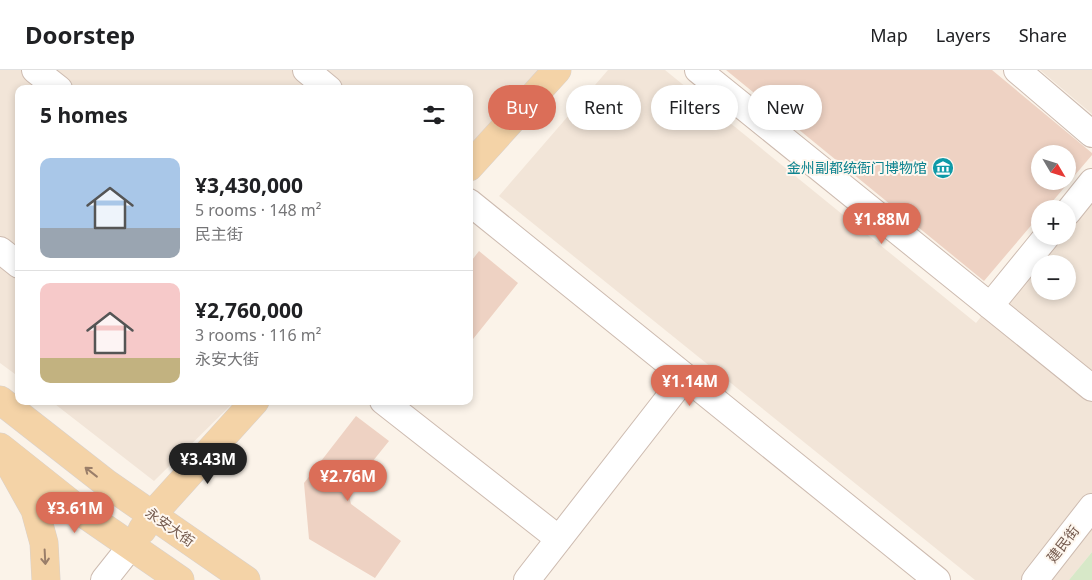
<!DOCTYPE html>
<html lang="en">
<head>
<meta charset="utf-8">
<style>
	:root { --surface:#fff; --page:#f2f2f2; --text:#202124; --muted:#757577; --line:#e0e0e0; --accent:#db6e58 }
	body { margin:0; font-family:"Noto Sans","Noto Sans SC",sans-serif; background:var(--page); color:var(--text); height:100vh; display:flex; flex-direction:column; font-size:19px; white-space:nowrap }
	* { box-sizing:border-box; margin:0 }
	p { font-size:16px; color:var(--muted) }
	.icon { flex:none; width:28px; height:28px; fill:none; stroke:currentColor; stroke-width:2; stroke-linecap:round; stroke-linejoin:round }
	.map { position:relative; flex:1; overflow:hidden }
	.details { position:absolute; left:15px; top:15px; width:458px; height:320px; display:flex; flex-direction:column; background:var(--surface); border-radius:10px; box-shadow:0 2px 8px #0003 }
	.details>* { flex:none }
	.hud { position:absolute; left:488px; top:15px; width:475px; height:45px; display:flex; gap:10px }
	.needle { width:32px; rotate:128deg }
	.tools { position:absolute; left:1031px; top:75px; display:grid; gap:10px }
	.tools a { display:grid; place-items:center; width:45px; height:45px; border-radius:50%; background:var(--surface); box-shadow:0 2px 8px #0003; font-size:25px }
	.price { position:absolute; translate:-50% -42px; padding:0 11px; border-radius:18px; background:var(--accent); color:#fff; font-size:16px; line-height:32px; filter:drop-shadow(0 1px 2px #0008) }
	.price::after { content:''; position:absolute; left:50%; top:30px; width:15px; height:11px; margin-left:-8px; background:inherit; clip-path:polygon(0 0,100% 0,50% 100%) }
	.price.active { background:#222; color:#fff }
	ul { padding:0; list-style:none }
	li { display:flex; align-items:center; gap:15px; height:125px; padding:0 25px }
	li+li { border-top:1px solid var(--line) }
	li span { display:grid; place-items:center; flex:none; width:140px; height:100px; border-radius:10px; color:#555 }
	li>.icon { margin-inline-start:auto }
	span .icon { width:60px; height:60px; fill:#fffc; stroke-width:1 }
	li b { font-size:21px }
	h2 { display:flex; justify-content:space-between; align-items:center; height:60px; padding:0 25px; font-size:21px }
	.tag { padding:0 18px; border-radius:22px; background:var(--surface); box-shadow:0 2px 8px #0003; font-size:18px; line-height:45px }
	.tag.active { background:var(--accent); color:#fff }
	header { display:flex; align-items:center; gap:30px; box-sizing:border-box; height:70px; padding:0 25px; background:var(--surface); border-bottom:1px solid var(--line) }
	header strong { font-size:24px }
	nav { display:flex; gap:28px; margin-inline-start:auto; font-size:18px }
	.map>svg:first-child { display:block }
	.residential { fill:#f2e5d8; fill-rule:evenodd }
	.green { fill:#d7e8c8 }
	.building { fill:#eed2c3; fill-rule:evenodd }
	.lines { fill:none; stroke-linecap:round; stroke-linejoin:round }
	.minor-casing { stroke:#cdbbb0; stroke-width:28 }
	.major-casing { stroke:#d8d1cd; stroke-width:29 }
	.minor { stroke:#fff; stroke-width:26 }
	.major { stroke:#f4d3a7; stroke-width:28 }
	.oneway { stroke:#9a7e69 }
	.labels { text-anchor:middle; stroke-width:4; stroke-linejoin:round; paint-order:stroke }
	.culture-label { font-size:14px; fill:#0d838f; stroke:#fef7ef; text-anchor:end }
	.street-label { font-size:14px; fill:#745a4e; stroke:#fef7ef }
</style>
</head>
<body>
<header>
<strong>Doorstep</strong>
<nav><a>Map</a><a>Layers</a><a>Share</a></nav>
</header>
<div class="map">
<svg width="1092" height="510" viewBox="0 0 1092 510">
	<rect width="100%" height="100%" fill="#fbf3e9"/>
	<!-- residential -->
	<path class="residential" d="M0,0H551L469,100V19H19V307L0,293Z
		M608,0H665L976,253L1046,166H1068V139L1092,108V482L1069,510H975L499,126ZM1040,194H1068V221H1040Z
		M1040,0H1092V44Z
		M51,331H235L154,411Z"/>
	<!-- green -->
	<path class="green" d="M1092,482V510H1069Z"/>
	<!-- building -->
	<path class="building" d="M726,0H992L1092,83V85L1046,139H1040V145L984,211ZM1040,84H1068V111H1040Z
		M479,181L518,213L469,274V194Z
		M356,346L389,371L348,422L351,434L401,471L375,508L309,469L304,413Z"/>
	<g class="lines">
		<!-- minor casing -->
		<g class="minor-casing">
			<path id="minor" d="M35,0L59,19
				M306,0L329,19
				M698,0L1092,318
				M1017,0L1092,64
				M469,132L937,510
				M1068,142L1092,112
				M0,180L19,195
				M990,236L1047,166
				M383,331L559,469
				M104,510L131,476
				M527,510L685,307
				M1035,510L1092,437"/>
		</g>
		<!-- major casing -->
		<g class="major-casing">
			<path id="major" d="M469,97L557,0
				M0,330L106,413L246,510
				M0,377L83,443L180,510
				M6,388L35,440L44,473L46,510
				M142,460L152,445L255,331"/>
		</g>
		<!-- minor -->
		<use href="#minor" class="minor"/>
		<!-- major -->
		<use href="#major" class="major"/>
	</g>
	<!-- one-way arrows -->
	<defs><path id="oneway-shaft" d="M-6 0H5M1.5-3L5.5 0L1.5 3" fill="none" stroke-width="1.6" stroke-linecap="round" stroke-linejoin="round" transform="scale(1.25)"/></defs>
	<g class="oneway">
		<use href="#oneway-shaft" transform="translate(91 402) rotate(-142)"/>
		<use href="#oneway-shaft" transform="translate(45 487) rotate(87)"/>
	</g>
	<!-- icons -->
	<defs>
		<g id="museum-disc" transform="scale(1.125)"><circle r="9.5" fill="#0f9aa8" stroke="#fef7ef"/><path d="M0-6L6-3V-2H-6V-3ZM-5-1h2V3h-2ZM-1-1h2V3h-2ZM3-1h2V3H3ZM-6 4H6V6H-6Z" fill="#fff"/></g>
	</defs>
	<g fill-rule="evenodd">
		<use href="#museum-disc" x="943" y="98"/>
	</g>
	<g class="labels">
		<!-- culture labels -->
		<g class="culture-label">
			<text x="927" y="103">金州副都统衙门博物馆</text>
		</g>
		<!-- street labels -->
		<g class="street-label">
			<text transform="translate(170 457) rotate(35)" y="5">永安大街</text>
			<text transform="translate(1063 474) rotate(-52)" y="5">建民街</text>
		</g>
	</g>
</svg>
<div class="tools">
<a><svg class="needle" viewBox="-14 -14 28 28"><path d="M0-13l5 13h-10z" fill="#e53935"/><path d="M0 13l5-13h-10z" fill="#757577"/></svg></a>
<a>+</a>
<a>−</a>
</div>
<b class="price" style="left:882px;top:175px">¥1.88M</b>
<b class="price" style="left:690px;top:337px">¥1.14M</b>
<b class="price active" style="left:208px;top:415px">¥3.43M</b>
<b class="price" style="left:348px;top:432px">¥2.76M</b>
<b class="price" style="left:75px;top:464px">¥3.61M</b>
<div class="hud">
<a class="tag active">Buy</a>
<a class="tag">Rent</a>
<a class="tag">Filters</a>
<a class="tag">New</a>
</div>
<section class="details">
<h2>5 homes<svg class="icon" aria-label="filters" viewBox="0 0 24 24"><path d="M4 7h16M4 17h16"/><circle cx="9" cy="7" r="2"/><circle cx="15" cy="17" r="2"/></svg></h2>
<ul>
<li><span style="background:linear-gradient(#a9c7e8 70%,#9aa5b1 0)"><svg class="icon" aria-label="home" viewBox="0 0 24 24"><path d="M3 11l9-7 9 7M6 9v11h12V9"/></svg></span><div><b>¥3,430,000</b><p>5 rooms · 148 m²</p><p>民主街</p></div></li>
<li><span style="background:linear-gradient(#f6c9c9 75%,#c2b280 0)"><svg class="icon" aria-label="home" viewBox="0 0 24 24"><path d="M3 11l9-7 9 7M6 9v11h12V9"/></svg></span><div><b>¥2,760,000</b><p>3 rooms · 116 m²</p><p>永安大街</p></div></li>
</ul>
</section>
</div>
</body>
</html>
